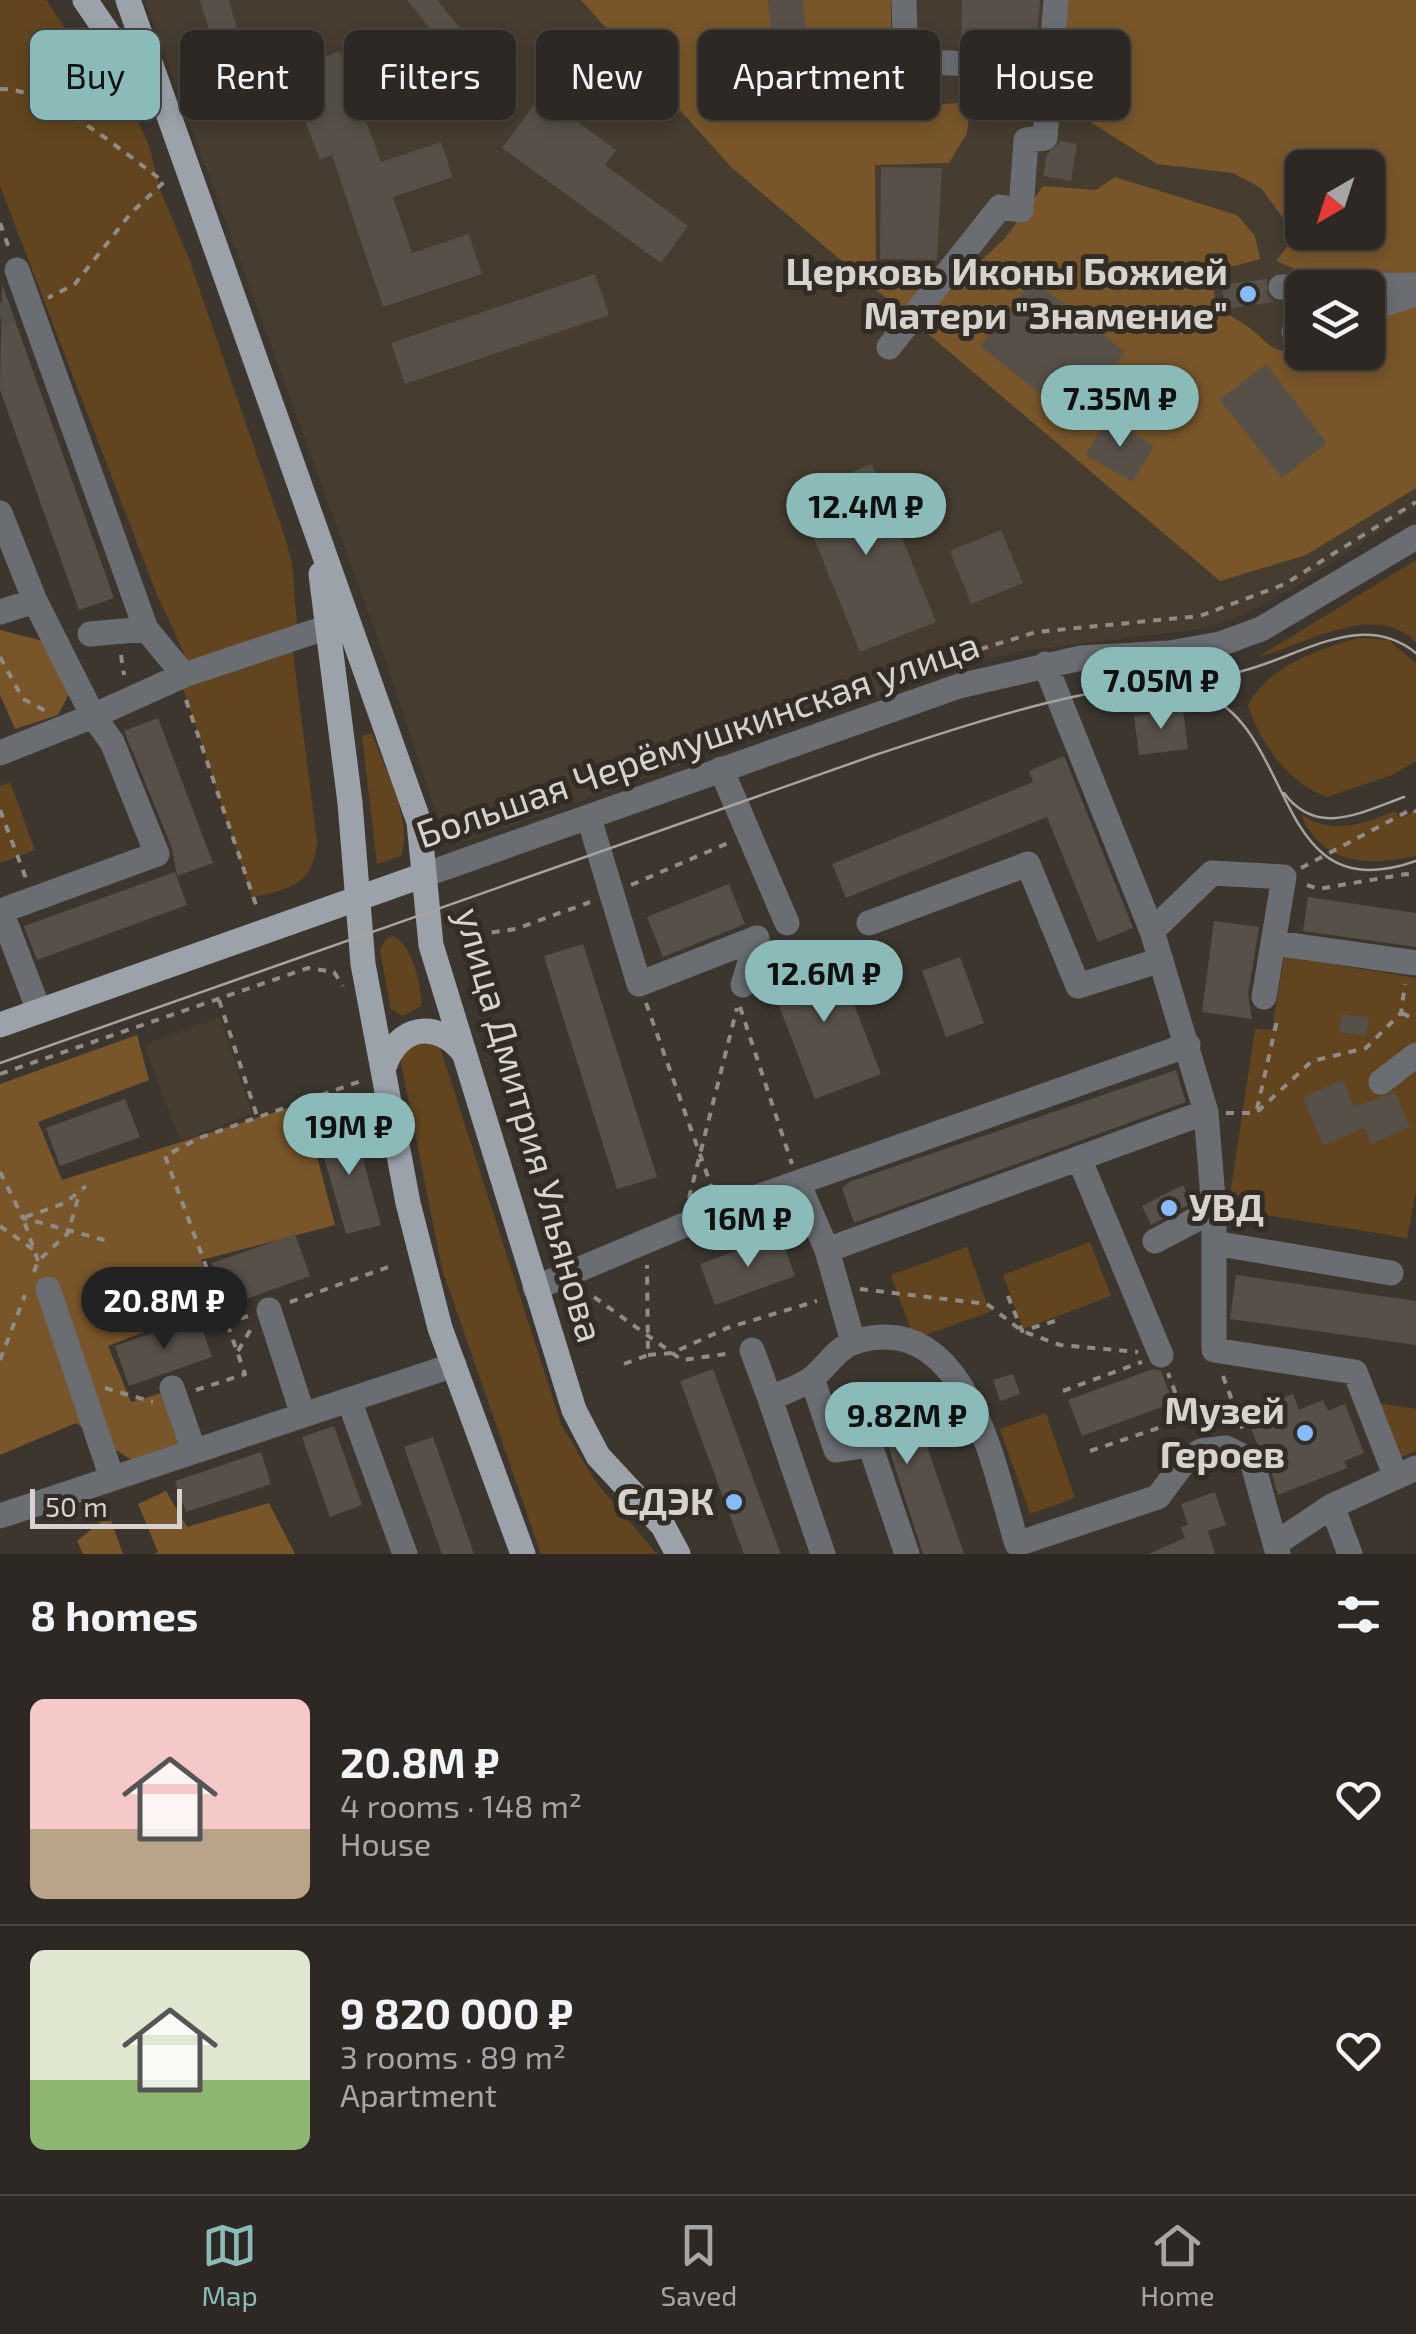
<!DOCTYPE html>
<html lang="en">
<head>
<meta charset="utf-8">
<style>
	:root { --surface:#2d2823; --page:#393430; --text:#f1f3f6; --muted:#a7a6a6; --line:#484441; --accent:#8bbbb9 }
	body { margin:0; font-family:"Exo 2",sans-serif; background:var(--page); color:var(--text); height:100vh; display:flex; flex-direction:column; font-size:38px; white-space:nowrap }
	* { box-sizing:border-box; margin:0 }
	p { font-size:32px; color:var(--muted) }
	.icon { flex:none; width:55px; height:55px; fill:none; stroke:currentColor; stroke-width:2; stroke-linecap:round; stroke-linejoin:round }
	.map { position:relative; height:1554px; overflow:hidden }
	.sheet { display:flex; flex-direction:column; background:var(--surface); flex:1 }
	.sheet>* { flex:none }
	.hud { position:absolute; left:30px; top:30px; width:1358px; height:90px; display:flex; gap:20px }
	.needle { width:65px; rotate:219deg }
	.fabs { position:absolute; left:1285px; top:150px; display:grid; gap:20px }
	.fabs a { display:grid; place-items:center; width:100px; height:100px; border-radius:15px; background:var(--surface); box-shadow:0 5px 15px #0003,0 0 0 2px var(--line); font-size:50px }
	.scale { position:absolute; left:30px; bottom:25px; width:152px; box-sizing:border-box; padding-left:10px; border:5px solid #d6d2cd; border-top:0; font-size:28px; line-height:35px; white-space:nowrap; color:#d6d2cd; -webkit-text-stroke:8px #322c25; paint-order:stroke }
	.price { position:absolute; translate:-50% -85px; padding:0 22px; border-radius:35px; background:var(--accent); color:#111; font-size:32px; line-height:65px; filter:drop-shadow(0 2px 5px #0008) }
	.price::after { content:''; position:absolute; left:50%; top:60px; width:30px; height:22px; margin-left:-15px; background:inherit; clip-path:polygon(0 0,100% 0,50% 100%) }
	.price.selected { background:#222; color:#fff }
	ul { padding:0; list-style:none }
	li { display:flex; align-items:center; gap:30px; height:250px; padding:0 30px }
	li+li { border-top:2px solid var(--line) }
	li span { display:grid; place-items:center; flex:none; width:280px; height:200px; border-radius:15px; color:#555 }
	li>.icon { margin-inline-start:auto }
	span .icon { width:120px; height:120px; fill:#fffc; stroke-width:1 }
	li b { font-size:42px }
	h2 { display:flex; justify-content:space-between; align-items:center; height:120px; padding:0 30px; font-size:42px }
	.tag { padding:0 35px; border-radius:15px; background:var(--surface); box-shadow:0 5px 15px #0003,0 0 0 2px var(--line); font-size:35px; line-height:90px }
	.tag.selected { background:var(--accent); color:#111 }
	.tab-bar { display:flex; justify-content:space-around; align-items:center; height:140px; border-top:2px solid var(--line); background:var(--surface); font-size:28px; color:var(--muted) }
	.tab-bar a { display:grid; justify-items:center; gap:5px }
	.tab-bar .selected { color:var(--accent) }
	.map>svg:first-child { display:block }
	.built { fill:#463c2f; fill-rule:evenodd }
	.green { fill:#62451e }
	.forest { fill:#78562a; fill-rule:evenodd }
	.building { fill:#565048 }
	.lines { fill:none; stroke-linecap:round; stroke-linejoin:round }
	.minor-tunnel { stroke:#534d47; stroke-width:25; stroke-dasharray:25 12; stroke-linecap:butt }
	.path { stroke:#908b85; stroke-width:4; stroke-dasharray:8 8; stroke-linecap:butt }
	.minor { stroke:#6a6d71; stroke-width:25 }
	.major { stroke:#9ca2aa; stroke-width:25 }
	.tram { stroke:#a6a29c; stroke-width:2.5 }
	.poi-dot { fill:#88bbfc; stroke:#322c25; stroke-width:4 }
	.labels { text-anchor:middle; stroke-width:10; stroke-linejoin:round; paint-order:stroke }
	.poi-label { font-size:38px; font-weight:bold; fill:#d6d2cd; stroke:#322c25; text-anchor:end }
	.street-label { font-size:38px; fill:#d6d2cd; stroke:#322c25 }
</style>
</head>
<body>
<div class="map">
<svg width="1416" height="1554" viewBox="0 0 1416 1554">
	<rect width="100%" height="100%" fill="#3c362f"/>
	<!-- built -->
	<path class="built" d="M145,0H1416V507L1290,590L1234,619L1202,629L1021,651L959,667L467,841L455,842L439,823L385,659ZM1302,168H1368V232H1302ZM1302,288H1368V352H1302Z
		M220,1017L252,1114L180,1141L144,1045Z"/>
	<!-- green -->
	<path class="green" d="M0,0H46L76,45L129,102L148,143L161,192L189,259L284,534L292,563L297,626L189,664L157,595L0,186Z
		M1416,560V643C1377,599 1303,646 1258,657Z
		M1359,638L1388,640L1416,663V761L1392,775L1327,797C1288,784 1261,743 1248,706C1266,667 1320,648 1359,638Z
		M292,646L317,841C314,884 290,890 252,897L181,682Z
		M372,733C383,766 414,821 401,856L377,864L362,736Z
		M10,782L35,850L0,863V786Z
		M1395,811L1400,818L1416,811V856C1369,866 1322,866 1301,814C1332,836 1363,824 1395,811Z
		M393,936C411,943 423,988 421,1006L403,1016L391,1009L380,951L386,939Z
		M1284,956L1416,978V1191L1407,1238L1228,1209L1255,1029L1272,1030Z
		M438,1041L561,1424L595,1481L657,1554H541L442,1269L399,1053L402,1044Z
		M1090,1242L1111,1296L1023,1329L1003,1275Z
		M967,1247L990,1312L914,1339L891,1275Z
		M1378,1403L1416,1409V1451L1400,1458Z
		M1046,1413L1075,1498L1030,1514L1000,1429Z"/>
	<!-- forest -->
	<path class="forest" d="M581,0H891V32L930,48L918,73L889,75L891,104L912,118L944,104L971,102L967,133L949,163L875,165L876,268L921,282L944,296L1006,237L1043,186L1096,190L1115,177L1237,215L1255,236L1260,259L1216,271C1207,316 1230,310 1256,333C1266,342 1269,347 1282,351L1299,345L1302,337V352H1368V288L1316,278L1276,261L1287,247L1291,229L1261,188L1233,173L1157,164L1090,122L1055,109L1063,0H1416V488L1306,555L1220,581L731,167ZM1302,168H1368V232H1302Z
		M0,630L47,642L73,686L58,715L15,729L0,695Z
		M137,1035L149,1080L38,1122L62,1180L303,1103L335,1225L201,1260L217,1304L108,1346L131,1402L161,1393L180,1443L131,1460L76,1423L0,1455V1084Z
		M166,1491L187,1527L269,1503L295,1554H154L158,1552L138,1504Z
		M109,1515L123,1554H83L77,1541Z"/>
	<!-- building -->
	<path class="building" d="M200,0H229L244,52L218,60Z
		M407,0H437L496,72L478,87Z
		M768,0H803L809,58L774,62Z
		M962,0H1040L1036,51L961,47Z
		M340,51L381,162L441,142L453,177L393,197L412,253L469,234L482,274L383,307L332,155L320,160L286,71Z
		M541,95L616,150L605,165L688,226L661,263L502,148Z
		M1061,141L1077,144L1071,181L1043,176L1047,154Z
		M881,167L942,168L937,260L880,259Z
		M595,274L609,315L405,384L391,343Z
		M1267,279V294L1274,302L1225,309L1222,285Z
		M1033,280L1125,352L1072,419L980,346Z
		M2,284L114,598L79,610L0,390Z
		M1266,364L1327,443L1282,478L1220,400Z
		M1107,418L1154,446L1132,482L1086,455Z
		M872,464L936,622L860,652L796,494Z
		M1001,530L1023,583L971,604L950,551Z
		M1183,710L1188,749L1139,755L1134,716Z
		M158,718L213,863L177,876L172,848L124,731Z
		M1064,756L1133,928L1098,942L1047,817L846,898L832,864L1033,782L1029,771Z
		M175,872L187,905L37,960L24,926Z
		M729,884L745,924L663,957L647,917Z
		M1308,897L1416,913V947L1303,931Z
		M1214,921L1259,927L1248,994L1252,1019L1202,1012Z
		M583,944L657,1177L617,1189L544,956Z
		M833,950L881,1074L815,1099L767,975Z
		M960,957L984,1023L946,1037L922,971Z
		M1342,1014L1369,1018L1366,1036L1339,1032Z
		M1176,1070L1186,1102L854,1223L842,1188L849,1182Z
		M1343,1080L1354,1107L1395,1092L1410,1127L1371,1144L1364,1128L1323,1145L1303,1097Z
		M125,1099L140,1137L60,1166L46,1128Z
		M353,1123L381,1225L346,1234L317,1133Z
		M1183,1185L1192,1203L1151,1225L1142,1206Z
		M295,1234L310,1276L227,1306L212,1263Z
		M780,1235L795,1276L715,1305L700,1264Z
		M1236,1275L1416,1301V1345L1230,1319Z
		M198,1317L212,1357L129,1386L115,1346Z
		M713,1369L762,1503L781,1554H744L680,1381Z
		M1153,1369L1161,1371L1173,1403L1082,1436L1068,1400Z
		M1013,1374L1020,1394L1000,1401L993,1380Z
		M859,1383L864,1400L887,1392L893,1412L913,1406L964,1554H923L883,1430L874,1429L872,1424L861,1428L858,1421L845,1425L834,1392Z
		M1293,1394L1299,1410L1323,1400L1328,1411L1345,1404L1364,1453L1344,1461L1347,1468L1278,1495L1267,1456L1258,1446L1245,1413Z
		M334,1426L362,1505L330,1517L302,1437Z
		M433,1437L474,1554H442L404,1447Z
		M261,1452L271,1484L186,1512L175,1481Z
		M1215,1492L1226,1525L1208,1531L1215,1554H1148L1185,1538L1181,1527L1188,1525L1181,1504Z"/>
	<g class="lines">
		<!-- minor-tunnel -->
		<path class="minor-tunnel" d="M0,316L12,312"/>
		<!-- path -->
		<path class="path" d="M0,89C47,87 126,154 164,182L131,213L75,284L48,298
			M0,223L10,251
			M965,654L1036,632L1200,616L1285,584L1416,502
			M121,655L124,675
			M0,657L23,699L46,711
			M186,700L257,908
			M0,810L27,881
			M1301,868L1412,809L1416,812
			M631,885L728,843
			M1307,885L1318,889L1406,874L1416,876
			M460,937L516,929L590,902
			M219,1000L258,1119
			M646,1003L713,1191
			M740,1007L792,1164
			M1402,1013L1416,1020
			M0,1074L308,968L334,972L343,986
			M1257,1109L1278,1016
			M1226,1113H1256L1312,1061L1366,1048L1401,1013L1405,984
			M0,1172L23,1218L108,1241
			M689,1198L737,1008
			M0,1226L34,1250
			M38,1261L23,1218L65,1203L86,1186
			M34,1272L38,1261L68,1233L80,1191
			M860,1289L987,1304L1022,1331L1060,1345L1138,1352
			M1008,1296L1022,1331L1058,1320
			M594,1297L682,1360L733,1353
			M290,1302L394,1265
			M248,1316L227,1323L165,1156L199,1138L361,1081
			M238,1351L251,1329
			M648,1355L672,1353L727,1328L817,1301
			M0,1360L25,1295
			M624,1364L648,1355L647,1265
			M1223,1376L1244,1433
			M105,1388L153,1402
			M196,1390L245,1374L227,1323
			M1063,1391L1142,1362
			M1090,1451L1185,1419L1168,1373"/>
		<!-- minor -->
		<path class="minor" d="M904,0L905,37L931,62L1051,68
			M17,270L146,629L184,675L328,627
			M1281,287L1416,285
			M1368,309L1416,294
			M1294,332L1302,329
			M889,347L1000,207L1021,210L1026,140L1045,138L1056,0
			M0,513L35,601L93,716L184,675
			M0,612L35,601
			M90,634L146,629
			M1045,664L1152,931L1206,1112L1214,1210V1350L1355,1372L1396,1477
			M0,753L93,716L112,742L157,854L1,911L39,1011
			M721,769L787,923
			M589,818L639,984L757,938L743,985
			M424,875L959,686L1081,658L1169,653L1220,644L1261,629L1416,537
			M869,923L1028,864L1078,986L1161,960
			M1152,931L1212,873L1284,877L1264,997
			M1275,943L1416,963
			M1381,1082L1416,1055
			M1079,1158L1161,1355
			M798,1183L827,1250L1206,1112
			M1155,1241L1214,1210
			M1214,1243L1391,1273
			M827,1250L853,1342
			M535,1288L720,1210L1188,1045
			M48,1289L112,1478
			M269,1310L303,1415
			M752,1350L770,1399
			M812,1378L836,1450L870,1445L907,1554
			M172,1388L194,1451
			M349,1400L405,1554
			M1332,1506L1350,1554
			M0,1516L454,1365
			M823,1554L770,1399C783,1392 800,1387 811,1379C828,1366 836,1347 858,1341C968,1310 994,1470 1017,1544L1158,1497L1184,1462L1201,1451L1226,1448L1252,1461L1275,1544
			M1278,1554L1275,1544L1332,1506L1416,1468"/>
		<!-- major -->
		<path class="major" d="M85,0L152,98
			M128,0L419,822L431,945L574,1410L598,1456L663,1526L678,1554
			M321,574L350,803L363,964L408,1203L440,1328L523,1554
			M0,1025L424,875
			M384,1067C398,1025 437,1019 464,1053"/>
		<!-- tram -->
		<path class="tram" d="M1164,678C1187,677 1211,678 1234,673C1295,661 1359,607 1416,653
			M1284,793C1317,838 1362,812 1404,797
			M0,1063L875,755C950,731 1128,666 1201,693C1298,729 1271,913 1416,861"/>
	</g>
	<!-- markers -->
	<g class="poi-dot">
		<circle cx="1248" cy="294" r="10"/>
		<circle cx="1169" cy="1208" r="10"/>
		<circle cx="1305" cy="1433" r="10"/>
		<circle cx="734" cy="1502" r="10"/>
	</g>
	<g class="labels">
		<!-- poi labels -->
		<g class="poi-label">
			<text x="1228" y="285">Церковь Иконы Божией<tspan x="1228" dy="44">Матери "Знамение"</tspan></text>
			<text x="1189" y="1221" text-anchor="start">УВД</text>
			<text x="1285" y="1424">Музей<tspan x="1285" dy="44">Героев</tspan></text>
			<text x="714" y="1515">СДЭК</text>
		</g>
		<!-- street labels -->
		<g class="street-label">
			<text transform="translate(698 740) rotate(-19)" y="13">Большая Черёмушкинская улица</text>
			<text transform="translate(529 1125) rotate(74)" y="13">улица Дмитрия Ульянова</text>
		</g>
	</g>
</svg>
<div class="fabs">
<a><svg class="needle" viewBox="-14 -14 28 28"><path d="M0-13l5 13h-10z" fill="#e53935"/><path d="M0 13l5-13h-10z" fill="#a7a6a6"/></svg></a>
<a><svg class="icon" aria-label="layers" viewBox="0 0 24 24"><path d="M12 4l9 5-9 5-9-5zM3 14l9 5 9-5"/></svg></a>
</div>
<div class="scale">50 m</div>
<b class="price" style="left:1120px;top:450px">7.35M ₽</b>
<b class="price" style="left:866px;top:558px">12.4M ₽</b>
<b class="price" style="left:1161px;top:732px">7.05M ₽</b>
<b class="price" style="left:824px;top:1025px">12.6M ₽</b>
<b class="price" style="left:349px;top:1178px">19M ₽</b>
<b class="price" style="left:748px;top:1270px">16M ₽</b>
<b class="price selected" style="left:164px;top:1352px">20.8M ₽</b>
<b class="price" style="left:907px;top:1467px">9.82M ₽</b>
<div class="hud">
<a class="tag selected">Buy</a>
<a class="tag">Rent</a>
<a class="tag">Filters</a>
<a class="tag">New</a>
<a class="tag">Apartment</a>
<a class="tag">House</a>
</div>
</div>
<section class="sheet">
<h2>8 homes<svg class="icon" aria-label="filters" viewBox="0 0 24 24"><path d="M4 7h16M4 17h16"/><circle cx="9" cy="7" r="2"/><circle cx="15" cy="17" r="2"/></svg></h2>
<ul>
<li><span style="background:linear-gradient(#f6c9c9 65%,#b9a48a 0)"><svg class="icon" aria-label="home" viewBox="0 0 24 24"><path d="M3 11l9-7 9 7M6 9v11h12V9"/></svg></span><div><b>20.8M ₽</b><p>4 rooms · 148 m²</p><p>House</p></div><svg class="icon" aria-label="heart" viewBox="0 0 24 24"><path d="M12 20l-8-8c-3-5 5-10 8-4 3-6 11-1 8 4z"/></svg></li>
<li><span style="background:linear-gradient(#dfe7d0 65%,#8fb573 0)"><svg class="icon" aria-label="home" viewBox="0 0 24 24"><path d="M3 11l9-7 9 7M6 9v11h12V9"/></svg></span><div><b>9 820 000 ₽</b><p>3 rooms · 89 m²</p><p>Apartment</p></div><svg class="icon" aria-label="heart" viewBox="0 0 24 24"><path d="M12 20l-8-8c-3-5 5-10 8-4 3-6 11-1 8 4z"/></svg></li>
</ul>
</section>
<nav class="tab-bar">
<a class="selected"><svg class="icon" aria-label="map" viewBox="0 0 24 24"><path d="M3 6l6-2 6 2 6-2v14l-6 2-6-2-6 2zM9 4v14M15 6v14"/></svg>Map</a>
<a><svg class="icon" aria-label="saved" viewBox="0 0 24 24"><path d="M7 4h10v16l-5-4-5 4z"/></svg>Saved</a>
<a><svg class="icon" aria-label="home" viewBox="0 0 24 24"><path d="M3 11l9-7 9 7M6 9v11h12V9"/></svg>Home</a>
</nav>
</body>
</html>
